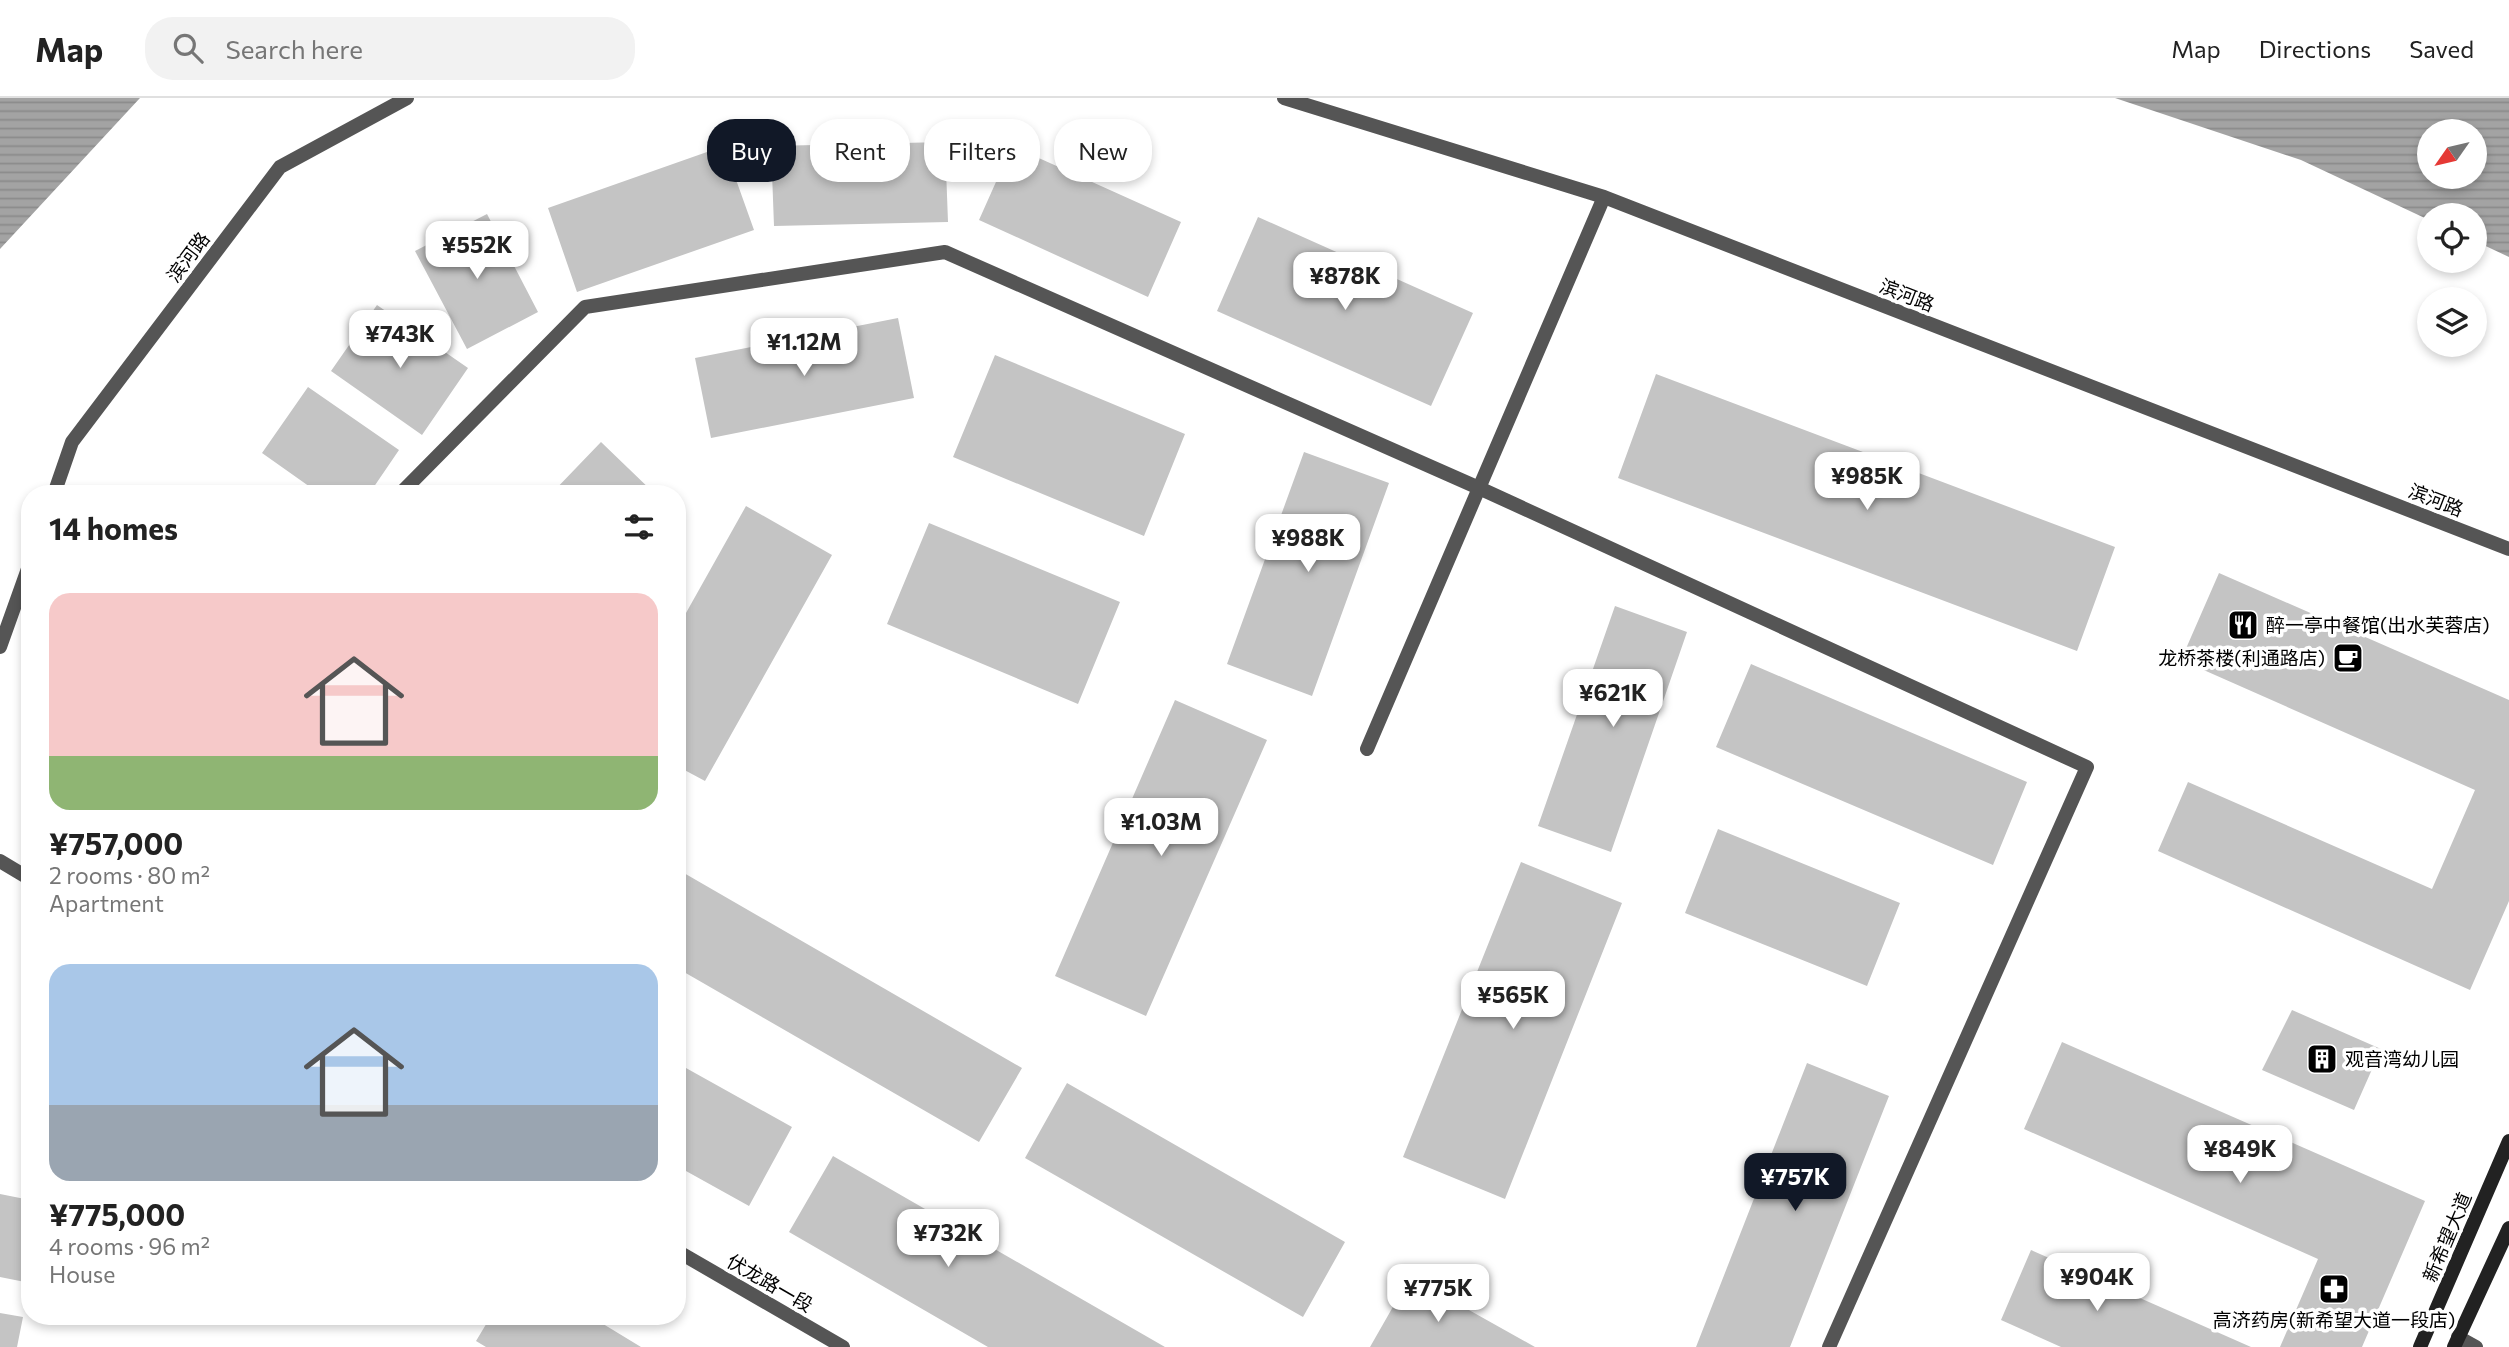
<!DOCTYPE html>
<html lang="en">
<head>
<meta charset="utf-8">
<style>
	:root { --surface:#fff; --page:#f2f2f2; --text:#222; --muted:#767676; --line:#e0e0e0; --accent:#111827 }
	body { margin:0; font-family:Commissioner,"Noto Sans SC",sans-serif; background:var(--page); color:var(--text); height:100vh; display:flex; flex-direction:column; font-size:26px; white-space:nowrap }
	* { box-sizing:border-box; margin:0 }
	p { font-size:23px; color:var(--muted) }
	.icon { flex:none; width:38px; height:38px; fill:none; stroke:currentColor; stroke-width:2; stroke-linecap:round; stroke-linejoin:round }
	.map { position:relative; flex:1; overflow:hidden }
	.drawer { position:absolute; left:21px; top:387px; width:665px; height:840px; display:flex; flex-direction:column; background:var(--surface); border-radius:28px; box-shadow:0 4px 10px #0003 }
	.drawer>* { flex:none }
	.banner { position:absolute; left:707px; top:21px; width:665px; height:63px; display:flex; gap:14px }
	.needle { width:46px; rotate:236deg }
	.tools { position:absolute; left:2417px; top:21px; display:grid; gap:14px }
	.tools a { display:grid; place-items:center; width:70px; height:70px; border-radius:50%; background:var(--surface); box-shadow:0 4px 10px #0003; font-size:35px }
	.price { position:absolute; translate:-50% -60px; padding:0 16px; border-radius:14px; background:#fff; color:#222; font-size:23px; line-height:46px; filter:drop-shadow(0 2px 4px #0008) }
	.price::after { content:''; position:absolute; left:50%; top:42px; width:21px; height:16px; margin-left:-10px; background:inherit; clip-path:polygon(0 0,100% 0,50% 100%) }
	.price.active { background:var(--accent); color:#fff }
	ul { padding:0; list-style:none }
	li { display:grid; align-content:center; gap:14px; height:371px; padding:0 28px }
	li span { display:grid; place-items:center; height:217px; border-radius:21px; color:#555 }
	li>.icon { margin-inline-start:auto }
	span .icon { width:126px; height:126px; fill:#fffc; stroke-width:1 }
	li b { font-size:30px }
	h2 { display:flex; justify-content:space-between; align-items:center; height:84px; padding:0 28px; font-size:30px }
	.pill { padding:0 24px; border-radius:28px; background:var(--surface); box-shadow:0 4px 10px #0003; font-size:24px; line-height:63px }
	.pill.active { background:var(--accent); color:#fff }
	header { display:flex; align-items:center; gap:42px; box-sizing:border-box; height:98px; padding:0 35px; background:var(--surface); border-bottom:2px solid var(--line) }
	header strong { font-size:33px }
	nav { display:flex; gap:38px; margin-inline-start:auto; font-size:24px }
	.search { width:490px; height:63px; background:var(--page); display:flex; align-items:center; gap:18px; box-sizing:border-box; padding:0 24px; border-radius:28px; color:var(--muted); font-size:26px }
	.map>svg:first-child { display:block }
	.water { fill:url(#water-rules); fill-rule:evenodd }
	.building { fill:#c4c4c4 }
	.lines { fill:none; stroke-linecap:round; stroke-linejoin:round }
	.street { stroke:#555; stroke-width:14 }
	.secondary { stroke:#222; stroke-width:14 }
	.labels { text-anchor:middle; stroke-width:7; stroke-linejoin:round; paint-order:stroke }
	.street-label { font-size:19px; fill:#000; stroke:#fff }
	.poi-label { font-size:19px; fill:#000; stroke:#fff; text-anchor:start }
</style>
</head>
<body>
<header>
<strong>Map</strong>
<div class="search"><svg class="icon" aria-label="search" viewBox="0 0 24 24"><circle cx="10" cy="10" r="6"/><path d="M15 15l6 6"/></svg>Search here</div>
<nav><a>Map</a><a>Directions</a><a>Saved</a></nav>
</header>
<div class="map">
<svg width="2509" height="1249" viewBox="0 0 2509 1249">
	<defs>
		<pattern id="water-rules" width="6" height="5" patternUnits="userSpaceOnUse" patternTransform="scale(1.75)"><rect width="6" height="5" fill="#a3a3a3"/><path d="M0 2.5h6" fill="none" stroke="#8b8b8b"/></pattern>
	</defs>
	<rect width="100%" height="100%" fill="#fff"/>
	<!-- water -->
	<path class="water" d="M0,0H140L0,151Z
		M2115,0H2509V159L2475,143L2474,117H2429V122L2301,62ZM2429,33H2474V79H2429Z"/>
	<!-- building -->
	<path class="building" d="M945,44L948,124L774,128L771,48Z
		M724,48L754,132L577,194L548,110Z
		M1012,48L1181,124L1148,199L979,122Z
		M487,116L538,214L467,251L415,153Z
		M1258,119L1473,215L1431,308L1217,213Z
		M377,207L468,270L422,337L331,273Z
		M898,220L914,300L711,340L695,260Z
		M995,257L1185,336L1144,438L953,359Z
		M1656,276L2115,449L2077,553L1618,380Z
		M308,289L399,352L369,396H320L262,355Z
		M601,344L655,396H551Z
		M1304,354L1389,385L1312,598L1227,566Z
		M746,408L832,457L705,683L677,668V531Z
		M929,425L1120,504L1078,606L887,526Z
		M2219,475L2509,602V803L2470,892L2158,753L2188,684L2432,791L2475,692L2181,562Z
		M1615,508L1687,534L1611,754L1538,728Z
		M1751,566L2027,684L1993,767L1716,649Z
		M1175,602L1267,642L1146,918L1055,878Z
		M1718,731L1900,805L1867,888L1685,815Z
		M1521,764L1622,805L1505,1101L1403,1059Z
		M677,771L1022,970L979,1044L677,870Z
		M2292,912L2381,951L2354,1012L2262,972Z
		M2062,944L2425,1103L2362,1249H2280L2318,1161L2024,1031Z
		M677,965L792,1029L749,1108L677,1068Z
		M1807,965L1889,998L1790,1249H1696Z
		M1067,985L1345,1144L1303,1219L1025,1060Z
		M833,1058L1165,1249H988L789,1134Z
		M0,1096L30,1102V1185L0,1179Z
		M2031,1152L2251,1249H2061L2001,1222Z
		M1410,1179L1535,1249H1370Z
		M0,1215L23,1219L17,1249H0Z
		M491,1218H590L641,1249H486L476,1243Z"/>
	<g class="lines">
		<!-- street -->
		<path class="street" d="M1284,0L1604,99L2509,451
			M54,396L72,344L280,69L407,0
			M400,396L585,209L945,154L1479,390L2087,669L1829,1249
			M0,549L30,465
			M1367,651L1604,99
			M0,763L30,781
			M677,1153L843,1249
			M2458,1239L2476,1249"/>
		<!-- secondary -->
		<path class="secondary" d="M2420,1249L2509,1043
			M2454,1249L2509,1130"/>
	</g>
	<!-- icons -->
	<defs>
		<g id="restaurant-square" transform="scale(1.575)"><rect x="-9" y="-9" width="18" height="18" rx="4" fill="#000" stroke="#fff"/><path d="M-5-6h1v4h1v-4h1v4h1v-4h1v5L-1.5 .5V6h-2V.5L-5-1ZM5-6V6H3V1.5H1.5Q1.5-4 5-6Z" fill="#fff"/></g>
		<g id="cafe-square" transform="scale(1.575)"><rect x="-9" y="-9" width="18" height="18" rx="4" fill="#000" stroke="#fff"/><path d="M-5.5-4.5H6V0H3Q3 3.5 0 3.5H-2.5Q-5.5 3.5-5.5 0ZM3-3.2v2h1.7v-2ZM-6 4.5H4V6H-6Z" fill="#fff"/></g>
		<g id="building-square" transform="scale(1.575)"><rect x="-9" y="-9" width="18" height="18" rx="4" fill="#000" stroke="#fff"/><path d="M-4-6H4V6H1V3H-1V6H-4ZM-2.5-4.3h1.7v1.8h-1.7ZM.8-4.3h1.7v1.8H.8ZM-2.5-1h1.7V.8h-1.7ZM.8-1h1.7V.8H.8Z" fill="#fff"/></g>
		<g id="pharmacy-square" transform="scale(1.575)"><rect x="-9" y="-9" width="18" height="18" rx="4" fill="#000" stroke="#fff"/><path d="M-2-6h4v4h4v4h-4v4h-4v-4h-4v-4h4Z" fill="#fff"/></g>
	</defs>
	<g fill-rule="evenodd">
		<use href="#restaurant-square" x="2243" y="527"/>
		<use href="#cafe-square" x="2348" y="560"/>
		<use href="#building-square" x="2322" y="961"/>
		<use href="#pharmacy-square" x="2334" y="1191"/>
	</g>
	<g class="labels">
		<!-- street labels -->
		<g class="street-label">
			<text transform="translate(188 159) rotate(-53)" y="7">滨河路</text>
			<text transform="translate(1907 197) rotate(21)" y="7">滨河路</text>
			<text transform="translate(2436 402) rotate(21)" y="7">滨河路</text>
			<text transform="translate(2447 1139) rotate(-67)" y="7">新希望大道</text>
			<text transform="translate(770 1185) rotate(30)" y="7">伏龙路一段</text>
		</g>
		<!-- poi labels -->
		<g class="poi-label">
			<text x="2266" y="534">醉一亭中餐馆(出水芙蓉店)</text>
			<text x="2325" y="567" text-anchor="end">龙桥茶楼(利通路店)</text>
			<text x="2345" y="968">观音湾幼儿园</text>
			<text x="2334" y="1229" text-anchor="middle">高济药房(新希望大道一段店)</text>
		</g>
	</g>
</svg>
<div class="tools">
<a><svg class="needle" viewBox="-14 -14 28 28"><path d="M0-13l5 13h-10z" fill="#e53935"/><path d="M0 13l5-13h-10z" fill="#767676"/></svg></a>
<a><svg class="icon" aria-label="locate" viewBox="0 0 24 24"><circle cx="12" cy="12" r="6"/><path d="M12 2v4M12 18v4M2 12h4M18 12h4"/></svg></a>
<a><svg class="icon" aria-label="layers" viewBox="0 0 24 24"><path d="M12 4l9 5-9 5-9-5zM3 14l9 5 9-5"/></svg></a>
</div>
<b class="price" style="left:477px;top:183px">¥552K</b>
<b class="price" style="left:1345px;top:214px">¥878K</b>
<b class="price" style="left:400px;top:272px">¥743K</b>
<b class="price" style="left:804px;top:280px">¥1.12M</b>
<b class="price" style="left:1867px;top:414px">¥985K</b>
<b class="price" style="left:1308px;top:476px">¥988K</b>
<b class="price" style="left:1613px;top:631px">¥621K</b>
<b class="price" style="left:1161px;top:760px">¥1.03M</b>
<b class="price" style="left:1513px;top:933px">¥565K</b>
<b class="price" style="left:2240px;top:1087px">¥849K</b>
<b class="price active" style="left:1795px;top:1115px">¥757K</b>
<b class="price" style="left:948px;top:1171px">¥732K</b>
<b class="price" style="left:2097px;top:1215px">¥904K</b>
<b class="price" style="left:1438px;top:1226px">¥775K</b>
<div class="banner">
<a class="pill active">Buy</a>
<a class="pill">Rent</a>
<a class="pill">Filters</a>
<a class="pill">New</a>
</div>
<section class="drawer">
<h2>14 homes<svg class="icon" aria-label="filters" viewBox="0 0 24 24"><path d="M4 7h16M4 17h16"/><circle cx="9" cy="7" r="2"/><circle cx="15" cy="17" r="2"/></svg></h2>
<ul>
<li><span style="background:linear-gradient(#f6c9c9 75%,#8fb573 0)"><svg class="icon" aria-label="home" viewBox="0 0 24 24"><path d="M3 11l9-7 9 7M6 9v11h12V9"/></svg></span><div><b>¥757,000</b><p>2 rooms · 80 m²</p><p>Apartment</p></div></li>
<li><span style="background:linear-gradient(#a9c7e8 65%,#9aa5b1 0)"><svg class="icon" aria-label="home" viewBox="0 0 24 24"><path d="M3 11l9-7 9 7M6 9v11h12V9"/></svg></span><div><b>¥775,000</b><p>4 rooms · 96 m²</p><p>House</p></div></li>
</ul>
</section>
</div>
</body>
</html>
